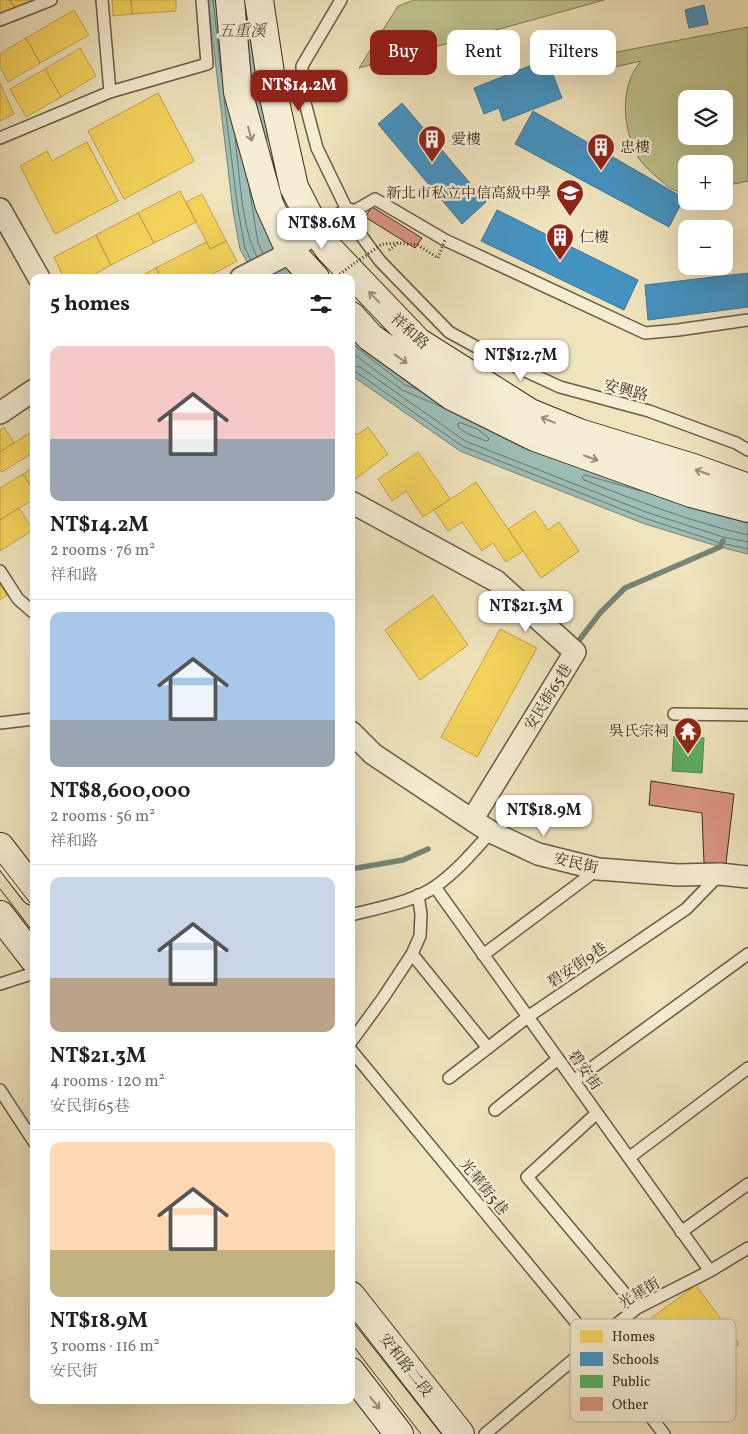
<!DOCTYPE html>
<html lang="en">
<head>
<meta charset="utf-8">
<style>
	:root { --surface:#fff; --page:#f6f6f6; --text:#202124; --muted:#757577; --line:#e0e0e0; --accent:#8f2418 }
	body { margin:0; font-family:Vollkorn,"Noto Serif TC",serif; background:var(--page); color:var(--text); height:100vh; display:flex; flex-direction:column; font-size:19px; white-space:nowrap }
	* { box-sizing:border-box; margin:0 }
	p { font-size:16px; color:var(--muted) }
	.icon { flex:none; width:28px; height:28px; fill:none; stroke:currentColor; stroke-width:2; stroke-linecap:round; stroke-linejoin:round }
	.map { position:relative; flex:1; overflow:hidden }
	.details { position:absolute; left:30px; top:274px; width:325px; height:1130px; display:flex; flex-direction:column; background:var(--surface); border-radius:10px; box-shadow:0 5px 20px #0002 }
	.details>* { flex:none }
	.hud { position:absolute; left:370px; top:30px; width:302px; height:45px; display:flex; gap:10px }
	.tools { position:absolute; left:678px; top:90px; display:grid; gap:10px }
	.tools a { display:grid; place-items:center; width:55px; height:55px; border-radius:10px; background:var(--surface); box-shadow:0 5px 20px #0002; font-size:25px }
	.price { position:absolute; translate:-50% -42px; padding:0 11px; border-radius:10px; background:#fff; color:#222; font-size:16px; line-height:32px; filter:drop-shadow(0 1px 2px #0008) }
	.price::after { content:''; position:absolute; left:50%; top:30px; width:15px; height:11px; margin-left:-8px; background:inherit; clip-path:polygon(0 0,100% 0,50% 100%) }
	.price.on { background:var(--accent); color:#fff }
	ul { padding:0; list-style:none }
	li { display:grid; align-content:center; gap:10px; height:265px; padding:0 20px }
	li+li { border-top:1px solid var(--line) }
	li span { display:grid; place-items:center; height:155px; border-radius:10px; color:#555 }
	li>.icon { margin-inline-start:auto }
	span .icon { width:90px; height:90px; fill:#fffc; stroke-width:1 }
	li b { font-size:21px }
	h2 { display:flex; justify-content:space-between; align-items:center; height:60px; padding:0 20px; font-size:21px }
	.pill { padding:0 18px; border-radius:10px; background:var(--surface); box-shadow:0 5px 20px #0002; font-size:18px; line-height:45px }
	.pill.on { background:var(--accent); color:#fff }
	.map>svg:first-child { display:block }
	.green { fill:#bec28d; stroke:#7e7755; fill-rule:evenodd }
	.water { fill:#9bbeb7; stroke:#768479 }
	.homes { fill:#f6d55c; stroke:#bfa249 }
	.schools { fill:#4393c3; stroke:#427491 }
	.public { fill:#5aae61; stroke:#52874d }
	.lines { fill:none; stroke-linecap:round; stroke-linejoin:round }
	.shore { stroke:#6c756a; stroke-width:1 }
	.stream { stroke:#768479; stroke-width:5.5 }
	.building { fill:#db9581; stroke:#3e2c1d }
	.service-casing { stroke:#6a5a45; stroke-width:14 }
	.minor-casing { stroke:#6a5a45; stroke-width:24 }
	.secondary-casing { stroke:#3e2c1d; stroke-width:30 }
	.path { stroke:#3e2c1d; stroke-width:3; stroke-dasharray:1 2.5; stroke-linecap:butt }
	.service { stroke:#f5edd4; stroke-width:11 }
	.minor { stroke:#f5edd4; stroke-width:21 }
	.secondary { stroke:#f5edd4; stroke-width:28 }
	.tram { stroke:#3e2c1d; stroke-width:1 }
	.path-bridge { stroke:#3e2c1d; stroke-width:3; stroke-dasharray:1 2.5; stroke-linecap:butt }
	.oneway { stroke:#9a8c78 }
	.labels { text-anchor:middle; stroke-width:5; stroke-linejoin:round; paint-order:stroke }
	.poi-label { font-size:15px; fill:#3e2c1d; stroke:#f5edd4; text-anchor:start }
	.street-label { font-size:15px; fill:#3e2c1d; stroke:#f5edd4 }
	.water-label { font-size:16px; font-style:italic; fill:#555044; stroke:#f5edd4 }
	.key { fill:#f5edd4; stroke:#beb39d; stroke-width:1 }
	.key-label { font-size:14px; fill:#3e2c1d }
</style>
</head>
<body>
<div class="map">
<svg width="748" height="1434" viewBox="0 0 748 1434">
	<rect width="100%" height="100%" fill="#f0e4bd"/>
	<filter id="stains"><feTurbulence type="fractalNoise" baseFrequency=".004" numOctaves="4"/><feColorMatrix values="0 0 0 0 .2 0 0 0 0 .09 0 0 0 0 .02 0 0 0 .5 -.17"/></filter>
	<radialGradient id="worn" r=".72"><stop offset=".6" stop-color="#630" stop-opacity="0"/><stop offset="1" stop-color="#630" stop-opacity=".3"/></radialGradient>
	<!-- green -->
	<path class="green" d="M414,0H604L359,68L398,6Z
		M748,27V181L724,186V164H686V192C676,194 666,185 659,179C652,173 643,165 638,157C625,133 621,102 631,77C633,71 638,66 641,61L587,73L585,58ZM686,99H724V136H686Z"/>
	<!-- water -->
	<path class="water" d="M208,0H271L274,20L266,153L302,277H255L240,249L233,211Z
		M351,335L748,499V554L720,547L642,523L460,451L351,375Z"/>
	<!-- homes -->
	<path class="homes" d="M0,0H10L16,10L0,19Z
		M10,0H33L16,10Z
		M112,0H131L132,14L113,16Z
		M131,0H176V11L132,14Z
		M74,10L89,35L40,63L26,38Z
		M26,38L40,63L8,82L0,67V54Z
		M80,48L96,76L61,97L45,69Z
		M45,69L61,97L26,117L10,89Z
		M0,83L14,114L0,121Z
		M158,93L194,161L124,199L88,131Z
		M87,142L118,201L55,234L20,166L47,151L52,161Z
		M180,191L196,222L154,243L138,213Z
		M202,194L226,241L210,249L186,202Z
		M138,213L154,243L111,265L96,235Z
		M96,235L111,265L88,278H64L54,257Z
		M226,241L237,261L205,278H161L156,268L206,242L210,249Z
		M156,268L161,278H137Z
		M34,402V418L27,406Z
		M4,427L14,443L0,452V430Z
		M368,427L388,454L353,481L351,479V428L357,435Z
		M31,432L34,437V452L2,472L0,470V452Z
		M418,452L450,499L423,517L406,491L392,501L378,479Z
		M34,467V491L23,474Z
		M23,474L34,491V499L0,520V488Z
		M476,482L523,551L506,562L493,543L482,551L462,522L448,531L434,510Z
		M19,508L33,530L0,551V520Z
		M535,511L548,530L559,522L579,551L541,578L508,529Z
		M0,584L7,595L0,600Z
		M433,595L468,645L420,680L385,630Z
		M500,629L537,648L477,757L441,737Z
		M696,1285L739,1344L666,1397L624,1338Z"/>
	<!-- schools -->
	<path class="schools" d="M704,5L708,24L689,28L685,10Z
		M547,59L562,98L503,121L499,108L484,114L474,88Z
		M402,103L486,202L462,224L378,124Z
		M533,111L684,198L669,227L515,144Z
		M497,210L638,280L624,310L481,241Z
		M748,273V307L648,320L645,285Z"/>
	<!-- public -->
	<path class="public" d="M674,736L704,738L702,773L672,771Z"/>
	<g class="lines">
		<!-- shore -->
		<path class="shore" d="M213,0L221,73
			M224,99L238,210L245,248L251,260
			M235,139C240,174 241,227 257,257
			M249,187L258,243L263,253
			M351,343L405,385L419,390
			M351,352L402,390L442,407
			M351,365L360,367L465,441L646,512L723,537L748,542
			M351,371L356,372L462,446L644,518L721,543L748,549
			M461,423L477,429L488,437L489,440L486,441L468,434L458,427V424Z
			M641,491L585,475L582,477L584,480C637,501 691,522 748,535"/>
		<!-- stream -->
		<path class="stream" d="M577,643L600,613L625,588L720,547L723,541
			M351,869L403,860L428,849"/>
	</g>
	<!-- building -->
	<path class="building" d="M372,207L422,238L415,248L365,217Z
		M651,781L734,794L726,863H704L702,813L649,805Z"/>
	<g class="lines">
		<!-- service casing -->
		<g class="service-casing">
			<path id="service" d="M102,0L110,92
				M341,0L302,66L304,99L317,148L349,214L360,234L380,261L449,332L493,356L560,387L649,411L736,443L748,450
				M0,20L51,0
				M0,138L110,92L207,64L202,0
				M349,214L375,199L445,240L645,333L678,330L748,320
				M0,571L18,599L34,613
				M674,714L748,715
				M0,723L34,719
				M435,887L710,1271
				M351,915C377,908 414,902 436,886C457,871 474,851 491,832
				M412,954L488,1048
				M483,955L598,869
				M0,984L34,973
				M351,1042L383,998L412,954L420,936L421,914L418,895
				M351,1050L593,1343L664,1434
				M449,1078L529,1016L686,909L720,874
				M575,1080L748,954
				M0,1090L34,1142
				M495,1110L558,1059
				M597,1113L527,1177L637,1308
				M630,1157L748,1068
				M681,1232L748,1184
				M485,1434L593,1343L637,1308L710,1271L748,1248"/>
		</g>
		<!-- minor casing -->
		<g class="minor-casing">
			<path id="minor" d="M0,209L39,278
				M241,278L278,259L317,232L349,214
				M0,413L34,390
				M351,502L496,581L575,652L472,820
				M351,732L373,754L472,820L491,832L538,854L598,869L678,875L720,874L748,877"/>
		</g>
		<!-- secondary casing -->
		<g class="secondary-casing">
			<path id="secondary" d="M230,0L238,92L269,204L290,251L315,278
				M259,0L273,93L294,187L317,232L329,249L418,342L530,413L579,433L693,468L748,488
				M351,316L370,337L452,396L535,437L691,493L748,508
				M0,847L34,891
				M0,915L34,959
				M351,1296L460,1434
				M351,1372L399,1434"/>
		</g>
		<!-- path -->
		<path class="path" d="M389,250L398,243"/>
		<!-- service -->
		<use href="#service" class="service"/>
		<!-- minor -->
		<use href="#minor" class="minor"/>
		<!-- secondary -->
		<use href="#secondary" class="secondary"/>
		<!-- tram -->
		<path class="tram" d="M0,864L34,908
			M0,889L34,933
			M351,1317L442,1434
			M351,1343L421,1434"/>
		<!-- path-bridge -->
		<path class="path-bridge" d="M334,278L382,244L398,243L418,245L438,258L445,240"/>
	</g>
	<!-- one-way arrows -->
	<defs><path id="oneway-shaft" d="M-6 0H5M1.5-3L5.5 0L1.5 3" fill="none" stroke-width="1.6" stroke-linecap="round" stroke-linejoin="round" transform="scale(1.25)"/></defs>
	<g class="oneway">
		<use href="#oneway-shaft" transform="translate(250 134) rotate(75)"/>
		<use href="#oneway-shaft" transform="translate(374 297) rotate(-134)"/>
		<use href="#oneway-shaft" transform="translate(401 359) rotate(36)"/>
		<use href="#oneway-shaft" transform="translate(548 420) rotate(-158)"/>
		<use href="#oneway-shaft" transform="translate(591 458) rotate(19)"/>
		<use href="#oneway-shaft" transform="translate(702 472) rotate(-161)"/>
		<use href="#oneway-shaft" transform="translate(375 1403) rotate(52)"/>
	</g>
	<!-- icons -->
	<defs>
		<g id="building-pin" transform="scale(1.4375)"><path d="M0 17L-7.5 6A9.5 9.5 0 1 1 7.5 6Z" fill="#8f2418" stroke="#f5edd4"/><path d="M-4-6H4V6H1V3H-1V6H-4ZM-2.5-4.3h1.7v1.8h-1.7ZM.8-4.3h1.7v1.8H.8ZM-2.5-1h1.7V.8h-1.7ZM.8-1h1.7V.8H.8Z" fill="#fff"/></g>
		<g id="school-pin" transform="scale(1.4375)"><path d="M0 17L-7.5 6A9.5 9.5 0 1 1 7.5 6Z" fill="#8f2418" stroke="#f5edd4"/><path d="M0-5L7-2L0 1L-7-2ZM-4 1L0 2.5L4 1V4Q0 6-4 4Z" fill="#fff"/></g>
		<g id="temple-pin" transform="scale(1.4375)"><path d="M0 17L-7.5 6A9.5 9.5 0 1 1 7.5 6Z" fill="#8f2418" stroke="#f5edd4"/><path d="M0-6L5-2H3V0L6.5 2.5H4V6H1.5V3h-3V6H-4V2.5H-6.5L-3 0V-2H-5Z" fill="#fff"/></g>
	</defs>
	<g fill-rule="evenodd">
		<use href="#building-pin" x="432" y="139"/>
		<use href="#building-pin" x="601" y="147"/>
		<use href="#school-pin" x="570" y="193"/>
		<use href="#building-pin" x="560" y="237"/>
		<use href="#temple-pin" x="688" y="731"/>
	</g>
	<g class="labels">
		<!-- poi labels -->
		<g class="poi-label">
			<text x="451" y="144">愛樓</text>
			<text x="620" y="152">忠樓</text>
			<text x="551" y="198" text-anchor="end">新北市私立中信高級中學</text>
			<text x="579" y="242">仁樓</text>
			<text x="669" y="736" text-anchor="end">吳氏宗祠</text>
		</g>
		<!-- street labels -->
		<g class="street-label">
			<text transform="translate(410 331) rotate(42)" y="5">祥和路</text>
			<text transform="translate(626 390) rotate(15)" y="5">安興路</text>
			<text transform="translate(548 697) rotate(-58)" y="5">安民街65巷</text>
			<text transform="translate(576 863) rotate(13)" y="5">安民街</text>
			<text transform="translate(577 965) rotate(-34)" y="5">碧安街9巷</text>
			<text transform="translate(585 1070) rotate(54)" y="5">碧安街</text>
			<text transform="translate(484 1187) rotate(51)" y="5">光華街5巷</text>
			<text transform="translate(639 1293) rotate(-31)" y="5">光華街</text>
			<text transform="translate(406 1365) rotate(52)" y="5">安和路二段</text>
		</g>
		<!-- water labels -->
		<g class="water-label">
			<text x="242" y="36">五重溪</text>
		</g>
	</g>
	<!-- legend -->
	<rect x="570" y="1319" width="166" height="103" rx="8" class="key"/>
	<rect x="580" y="1330" width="23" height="13" fill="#f6d55c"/>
	<rect x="580" y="1352" width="23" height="14" fill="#4393c3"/>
	<rect x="580" y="1375" width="23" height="13" fill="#5aae61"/>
	<rect x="580" y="1397" width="23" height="14" fill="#db9581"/>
	<g class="key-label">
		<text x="612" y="1341">Homes</text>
		<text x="612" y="1364">Schools</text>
		<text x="612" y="1386">Public</text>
		<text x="612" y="1409">Other</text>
	</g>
	<rect width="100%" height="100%" filter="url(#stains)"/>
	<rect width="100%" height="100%" fill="url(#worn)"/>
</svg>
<div class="tools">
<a><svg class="icon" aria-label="layers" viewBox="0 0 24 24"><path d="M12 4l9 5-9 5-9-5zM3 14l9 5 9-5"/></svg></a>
<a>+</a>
<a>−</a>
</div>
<b class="price on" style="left:299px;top:112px">NT$14.2M</b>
<b class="price" style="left:322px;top:250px">NT$8.6M</b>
<b class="price" style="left:521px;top:382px">NT$12.7M</b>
<b class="price" style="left:526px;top:633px">NT$21.3M</b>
<b class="price" style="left:544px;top:837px">NT$18.9M</b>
<div class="hud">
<a class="pill on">Buy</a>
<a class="pill">Rent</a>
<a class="pill">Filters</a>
</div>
<section class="details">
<h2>5 homes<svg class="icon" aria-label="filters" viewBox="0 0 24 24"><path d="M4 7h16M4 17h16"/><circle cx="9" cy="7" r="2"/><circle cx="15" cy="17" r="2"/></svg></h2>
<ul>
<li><span style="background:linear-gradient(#f6c9c9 60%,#9aa5b1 0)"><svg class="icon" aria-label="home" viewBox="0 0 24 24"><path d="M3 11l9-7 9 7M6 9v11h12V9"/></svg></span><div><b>NT$14.2M</b><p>2 rooms · 76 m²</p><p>祥和路</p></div></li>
<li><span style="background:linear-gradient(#a9c7e8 70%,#9aa5b1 0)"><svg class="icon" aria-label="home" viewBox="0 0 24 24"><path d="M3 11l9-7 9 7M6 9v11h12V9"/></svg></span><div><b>NT$8,600,000</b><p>2 rooms · 56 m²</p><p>祥和路</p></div></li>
<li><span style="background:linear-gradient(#c9d6e8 65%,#b9a48a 0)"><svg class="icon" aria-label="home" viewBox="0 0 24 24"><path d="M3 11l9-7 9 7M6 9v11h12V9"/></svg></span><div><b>NT$21.3M</b><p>4 rooms · 120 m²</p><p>安民街65巷</p></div></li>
<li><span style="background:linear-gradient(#ffd9b3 70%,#c2b280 0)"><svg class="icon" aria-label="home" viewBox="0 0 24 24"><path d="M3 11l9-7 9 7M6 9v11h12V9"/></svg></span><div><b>NT$18.9M</b><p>3 rooms · 116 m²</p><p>安民街</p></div></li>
</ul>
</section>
</div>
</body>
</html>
